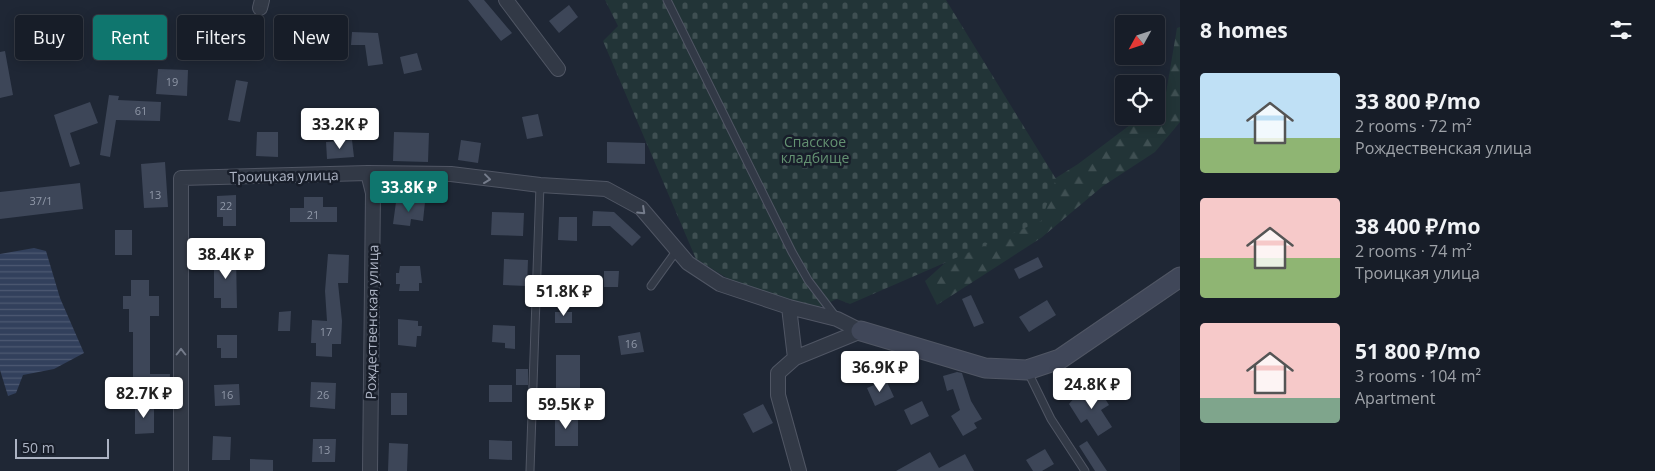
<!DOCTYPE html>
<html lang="en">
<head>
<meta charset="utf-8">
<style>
	:root { --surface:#171d28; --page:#202630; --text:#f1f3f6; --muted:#9ea2a8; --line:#363b45; --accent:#0f766e }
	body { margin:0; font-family:"Open Sans",sans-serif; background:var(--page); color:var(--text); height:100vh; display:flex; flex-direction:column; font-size:19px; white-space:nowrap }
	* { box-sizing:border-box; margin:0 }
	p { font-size:16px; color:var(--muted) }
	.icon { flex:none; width:28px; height:28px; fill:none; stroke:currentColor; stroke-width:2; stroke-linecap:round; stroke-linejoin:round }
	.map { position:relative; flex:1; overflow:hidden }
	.sheet { display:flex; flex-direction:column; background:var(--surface); width:475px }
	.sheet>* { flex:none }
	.banner { position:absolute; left:15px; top:15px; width:475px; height:45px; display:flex; gap:10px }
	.needle { width:32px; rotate:230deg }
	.fabs { position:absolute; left:1115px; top:15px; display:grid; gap:10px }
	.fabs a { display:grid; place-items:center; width:50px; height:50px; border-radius:5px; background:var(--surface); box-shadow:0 2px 12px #0003,0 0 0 1px var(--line); font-size:25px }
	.scale { position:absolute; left:15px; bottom:12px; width:94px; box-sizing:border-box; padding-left:5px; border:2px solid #acb3c3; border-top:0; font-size:14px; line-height:18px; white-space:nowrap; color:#acb3c3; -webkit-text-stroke:4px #181e2a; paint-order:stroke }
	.price { position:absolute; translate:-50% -42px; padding:0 11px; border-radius:5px; background:#fff; color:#222; font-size:16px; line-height:32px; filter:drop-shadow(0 1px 2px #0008) }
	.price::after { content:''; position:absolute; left:50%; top:30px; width:15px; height:11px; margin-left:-8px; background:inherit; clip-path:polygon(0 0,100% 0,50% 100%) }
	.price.current { background:var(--accent); color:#fff }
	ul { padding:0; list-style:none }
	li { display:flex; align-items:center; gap:15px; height:125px; padding:0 20px }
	li span { display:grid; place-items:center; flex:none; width:140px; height:100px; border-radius:5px; color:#555 }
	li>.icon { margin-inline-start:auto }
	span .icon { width:60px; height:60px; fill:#fffc; stroke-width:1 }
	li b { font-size:21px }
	h2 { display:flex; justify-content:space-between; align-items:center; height:60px; padding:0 20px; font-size:21px }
	.tag { padding:0 18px; border-radius:5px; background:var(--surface); box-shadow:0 2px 12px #0003,0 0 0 1px var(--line); font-size:18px; line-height:45px }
	.tag.current { background:var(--accent); color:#fff }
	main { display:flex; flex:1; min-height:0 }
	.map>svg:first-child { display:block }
	.forest { fill:url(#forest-firs) }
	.cemetery { fill:url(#cemetery-stones) }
	.water { fill:url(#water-rules) }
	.building { fill:#3d4658 }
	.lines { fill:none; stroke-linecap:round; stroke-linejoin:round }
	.lane-casing { stroke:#505664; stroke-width:9 }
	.street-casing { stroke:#505664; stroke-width:16 }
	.secondary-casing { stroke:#505664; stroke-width:21 }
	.lane { stroke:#323946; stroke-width:7 }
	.street { stroke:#323946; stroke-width:14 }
	.secondary { stroke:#404759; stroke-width:19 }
	.oneway { stroke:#757c8b }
	.labels { text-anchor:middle; stroke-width:5; stroke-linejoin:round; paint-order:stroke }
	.number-label { font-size:11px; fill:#9098a8 }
	.park-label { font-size:14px; fill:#649272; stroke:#181e2a }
	.street-label { font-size:14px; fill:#acb3c3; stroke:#181e2a }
</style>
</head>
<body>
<main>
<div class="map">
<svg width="1180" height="471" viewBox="0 0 1180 471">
	<defs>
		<pattern id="forest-firs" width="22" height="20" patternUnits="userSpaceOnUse" patternTransform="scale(1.25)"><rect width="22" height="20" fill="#223437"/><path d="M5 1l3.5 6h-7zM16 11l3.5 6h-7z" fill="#3f4f52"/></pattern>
		<pattern id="cemetery-stones" width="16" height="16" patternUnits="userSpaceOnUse" patternTransform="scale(1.25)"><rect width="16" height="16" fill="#223437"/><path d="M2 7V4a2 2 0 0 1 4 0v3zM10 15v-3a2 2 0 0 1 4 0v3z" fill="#3f4f52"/></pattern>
		<pattern id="water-rules" width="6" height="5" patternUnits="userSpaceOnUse" patternTransform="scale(1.25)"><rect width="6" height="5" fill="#32405c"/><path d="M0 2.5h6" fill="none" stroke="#4d5972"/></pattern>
	</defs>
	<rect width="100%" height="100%" fill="#1f2735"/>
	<!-- forest -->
	<path class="forest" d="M1180,27V122L1155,152L1103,186L1041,238L937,305L925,281L1000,213L1078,164L1142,116H1156V102L1166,93L1177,28Z"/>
	<!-- cemetery -->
	<path class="cemetery" d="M605,0H946L1056,179L1041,221L850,304L837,299L819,307L750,292L696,259L603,41L618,26Z"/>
	<!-- water -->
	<path class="water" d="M34,248L46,251L60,298L84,353L54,369L23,375L16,393L8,396L0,370V254Z"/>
	<!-- building -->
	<path class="building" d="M468,0H484L512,33L501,41Z
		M569,5L578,17L559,33L549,21Z
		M352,32L378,33L383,64L368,66L365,45H351Z
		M5,51L13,95L0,98V52Z
		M417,53L422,70L404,74L400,57Z
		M158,69L188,70L187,96L156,94Z
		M236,80L248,82L240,122L228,120Z
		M109,95L119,96L118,100L161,102L160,121L116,120L110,157L100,155Z
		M90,102L98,123L70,133L80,164L70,167L54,115Z
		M538,114L543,136L527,139L522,117Z
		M257,132H278V157L256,156Z
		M394,132L429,133L428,162L393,161Z
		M352,140L354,157L327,159L326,142Z
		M461,140L481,143L478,163L458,160Z
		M607,142L645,143V164L607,163Z
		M165,162L168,207L144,208L141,164Z
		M80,183L83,209L0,219V192Z
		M236,195V226H223V217H217V196Z
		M304,197H323V207H337V222H290V208H304Z
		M413,201L425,202L423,221L411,219L410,226L393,224L396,202L413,204Z
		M593,211L614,212L641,237L632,246L610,226H592Z
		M492,212L524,213L523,236L491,235Z
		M559,217H577V241L558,240Z
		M115,230H132V255H115Z
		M214,253H224V257H236L237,308H221V298H214Z
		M328,254L349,255L348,283H338L342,321L341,344H332V357L316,356V343H311L312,320L327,321L325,291Z
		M1038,257L1043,267L1019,279L1014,269Z
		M504,259L528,260L527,286L503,285Z
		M400,266H420L422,283H419V291H399L400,284H396V273H399Z
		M604,271H619L618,287H604Z
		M131,280H149V296H159V316H150V380H133V332H129V309H123V296H131Z
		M971,295L984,323L974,327L962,299Z
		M1047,300L1056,315L1029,332L1019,317Z
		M291,311L290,331H278L279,312Z
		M555,312H572V323H555Z
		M398,319L418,321V326H422L421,336H417L416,347L398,345Z
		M493,325L515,326V349L505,348V343L492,342Z
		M640,332L644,352L621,355L618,336Z
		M217,335H237V358H221V348H217Z
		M556,355H580V388H556Z
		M516,369H528V385H516Z
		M957,372L962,373L971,401L982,419L974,423L977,428L963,436L951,416L960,410L953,389L947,391L943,376Z
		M150,374H170L169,395L150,394Z
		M886,380L894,397L875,406L867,388Z
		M311,382L336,383L335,409L310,407Z
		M239,384L240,405L215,406L214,385Z
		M489,385H512V402H489Z
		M1097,386L1109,405L1101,410L1112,427L1098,436L1087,419L1081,423L1069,404L1075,397Z
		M391,393H407V415H391Z
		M922,401L929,416L911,425L904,410Z
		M763,404L773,423L753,433L743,414Z
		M135,405H154V433L135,434Z
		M555,415H578V446H555Z
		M213,436L231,437L230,460H212Z
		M313,439H336L335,462H312Z
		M489,440L512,441V460L489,459Z
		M1087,441L1107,471H1095L1079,446Z
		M389,443L408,444L407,471H388Z
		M1045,449L1054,464L1042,471H1033L1026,460Z
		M930,452L939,468L965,454L974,471H896Z
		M250,459L273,460V471H250Z"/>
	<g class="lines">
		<!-- lane casing -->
		<g class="lane-casing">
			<path id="lane" d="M667,0L792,252L808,280L836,317
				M651,286L677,250
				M1027,370L1051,419L1085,471
				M530,471L540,185"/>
		</g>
		<!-- street casing -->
		<g class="street-casing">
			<path id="street" d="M506,0L558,69
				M260,8L262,0
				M368,173L373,193L370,471
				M789,307L795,358
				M181,471V178L368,173L451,174L540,185L606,189L641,208L688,263L720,284L789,307L837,319L861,331
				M799,471L778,395V373L795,358L861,331"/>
		</g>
		<!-- secondary casing -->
		<g class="secondary-casing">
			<path id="secondary" d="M861,331L985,368L1027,370L1060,359L1180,277"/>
		</g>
		<!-- lane -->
		<use href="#lane" class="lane"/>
		<!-- street -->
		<use href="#street" class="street"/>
		<!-- secondary -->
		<use href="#secondary" class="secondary"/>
	</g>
	<!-- one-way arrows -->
	<defs><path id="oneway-chevron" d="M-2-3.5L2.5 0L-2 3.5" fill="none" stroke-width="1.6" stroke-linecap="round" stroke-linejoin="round" transform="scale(1.25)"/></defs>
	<g class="oneway">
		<use href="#oneway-chevron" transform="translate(487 179) rotate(7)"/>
		<use href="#oneway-chevron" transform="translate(642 211) rotate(43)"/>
		<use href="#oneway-chevron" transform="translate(181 352) rotate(-90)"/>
	</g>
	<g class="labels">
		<!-- number labels -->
		<g class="number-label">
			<text x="172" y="86">19</text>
			<text x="141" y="115">61</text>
			<text x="155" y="199">13</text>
			<text x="41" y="205">37/1</text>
			<text x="226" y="210">22</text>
			<text x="313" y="219">21</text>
			<text x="326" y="336">17</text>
			<text x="631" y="348">16</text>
			<text x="227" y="399">16</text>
			<text x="323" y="399">26</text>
			<text x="324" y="454">13</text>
		</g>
		<!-- park labels -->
		<g class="park-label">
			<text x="815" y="147">Спасское<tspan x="815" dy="16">кладбище</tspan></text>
		</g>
		<!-- street labels -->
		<g class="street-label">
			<text transform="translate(284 176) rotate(-1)" y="5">Троицкая улица</text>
			<text transform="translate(372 322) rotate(-89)" y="5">Рождественская улица</text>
		</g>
	</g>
</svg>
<div class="fabs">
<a><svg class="needle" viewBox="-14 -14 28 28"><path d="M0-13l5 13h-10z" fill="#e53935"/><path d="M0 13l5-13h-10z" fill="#9ea2a8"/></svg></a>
<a><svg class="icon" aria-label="locate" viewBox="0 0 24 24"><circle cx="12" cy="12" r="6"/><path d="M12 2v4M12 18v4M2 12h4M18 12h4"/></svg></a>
</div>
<div class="scale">50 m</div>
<b class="price" style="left:340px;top:150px">33.2K ₽</b>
<b class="price current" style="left:409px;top:213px">33.8K ₽</b>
<b class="price" style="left:226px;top:280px">38.4K ₽</b>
<b class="price" style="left:564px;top:317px">51.8K ₽</b>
<b class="price" style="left:880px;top:393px">36.9K ₽</b>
<b class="price" style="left:1092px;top:410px">24.8K ₽</b>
<b class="price" style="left:144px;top:419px">82.7K ₽</b>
<b class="price" style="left:566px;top:430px">59.5K ₽</b>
<div class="banner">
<a class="tag">Buy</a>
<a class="tag current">Rent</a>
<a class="tag">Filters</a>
<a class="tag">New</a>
</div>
</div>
<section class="sheet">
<h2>8 homes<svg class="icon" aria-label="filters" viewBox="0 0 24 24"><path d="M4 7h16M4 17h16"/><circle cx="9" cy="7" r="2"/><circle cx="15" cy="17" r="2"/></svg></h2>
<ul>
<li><span style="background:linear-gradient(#bfe0f5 65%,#8fb573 0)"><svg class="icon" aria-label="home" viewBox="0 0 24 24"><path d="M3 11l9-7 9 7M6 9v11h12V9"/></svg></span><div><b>33 800 ₽/mo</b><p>2 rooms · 72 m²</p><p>Рождественская улица</p></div></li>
<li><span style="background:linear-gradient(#f6c9c9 60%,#8fb573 0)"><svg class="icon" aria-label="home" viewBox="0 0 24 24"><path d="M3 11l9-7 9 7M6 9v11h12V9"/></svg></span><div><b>38 400 ₽/mo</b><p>2 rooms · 74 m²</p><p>Троицкая улица</p></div></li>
<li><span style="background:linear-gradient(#f6c9c9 75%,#7fa58c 0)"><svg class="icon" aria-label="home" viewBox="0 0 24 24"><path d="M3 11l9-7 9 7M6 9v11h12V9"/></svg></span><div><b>51 800 ₽/mo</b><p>3 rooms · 104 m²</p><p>Apartment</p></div></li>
</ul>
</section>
</main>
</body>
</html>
